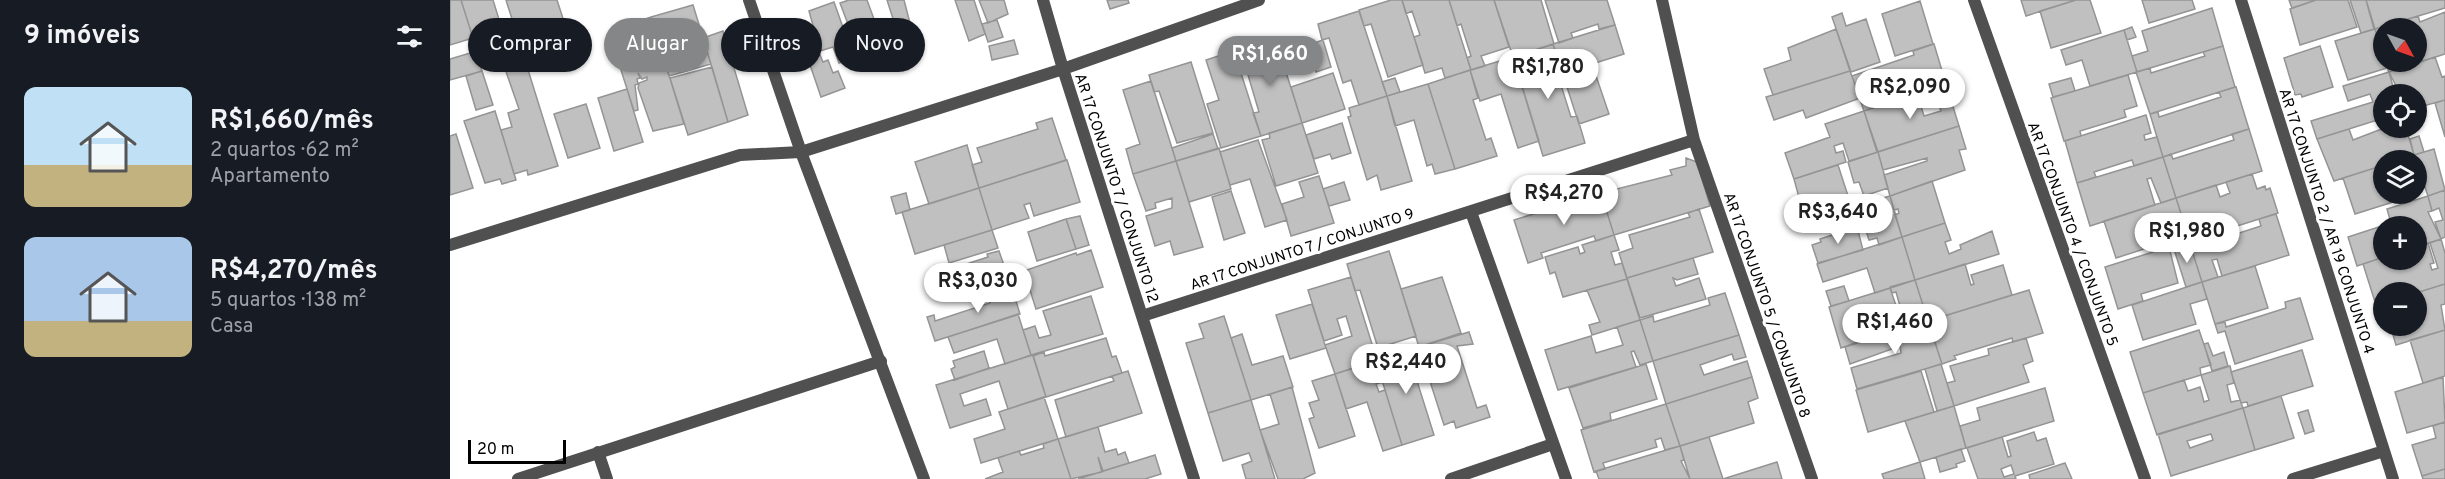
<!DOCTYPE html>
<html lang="pt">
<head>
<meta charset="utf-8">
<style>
	:root { --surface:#171b24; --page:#242831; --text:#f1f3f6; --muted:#9ea1a6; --accent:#858687 }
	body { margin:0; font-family:Overpass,sans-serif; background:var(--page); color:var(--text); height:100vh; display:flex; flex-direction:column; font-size:22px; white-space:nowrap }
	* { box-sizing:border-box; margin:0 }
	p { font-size:20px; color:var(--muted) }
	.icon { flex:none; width:33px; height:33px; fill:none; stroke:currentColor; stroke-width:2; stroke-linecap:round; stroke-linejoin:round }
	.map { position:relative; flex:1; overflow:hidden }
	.panel { display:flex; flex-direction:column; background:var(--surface); width:450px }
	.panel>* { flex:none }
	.top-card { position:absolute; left:18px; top:18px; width:570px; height:54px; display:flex; gap:12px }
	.needle { width:39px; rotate:130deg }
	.tools { position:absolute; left:1923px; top:18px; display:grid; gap:12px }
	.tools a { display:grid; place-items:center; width:54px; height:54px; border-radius:50%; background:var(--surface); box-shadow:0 2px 4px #0004; font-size:30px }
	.scale { position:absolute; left:18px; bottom:15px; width:98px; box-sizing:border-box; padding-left:6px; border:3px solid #000; border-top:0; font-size:16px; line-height:21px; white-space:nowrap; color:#000; -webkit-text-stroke:4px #fff; paint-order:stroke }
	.price { position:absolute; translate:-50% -51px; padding:0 14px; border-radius:21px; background:#fff; color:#222; font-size:20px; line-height:39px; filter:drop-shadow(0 2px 3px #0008) }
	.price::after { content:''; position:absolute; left:50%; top:36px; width:18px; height:14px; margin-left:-9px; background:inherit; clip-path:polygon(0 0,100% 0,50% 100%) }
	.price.selected { background:var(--accent); color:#fff }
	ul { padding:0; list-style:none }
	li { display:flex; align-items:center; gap:18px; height:150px; padding:0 24px }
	li span { display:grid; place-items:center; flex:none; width:168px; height:120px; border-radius:12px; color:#555 }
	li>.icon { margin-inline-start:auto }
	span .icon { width:72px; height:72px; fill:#fffc; stroke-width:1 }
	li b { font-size:26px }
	h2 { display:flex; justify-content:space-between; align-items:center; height:72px; padding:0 24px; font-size:26px }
	.chip { padding:0 21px; border-radius:27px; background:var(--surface); box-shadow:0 2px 4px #0004; font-size:21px; line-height:54px }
	.chip.selected { background:var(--accent); color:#fff }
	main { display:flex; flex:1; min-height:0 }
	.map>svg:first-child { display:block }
	.building { fill:#c0c0c0; stroke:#949494; stroke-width:1.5; fill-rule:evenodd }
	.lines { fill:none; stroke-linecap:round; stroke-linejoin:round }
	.minor { stroke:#505050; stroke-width:12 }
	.tertiary { stroke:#505050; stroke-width:12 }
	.labels { text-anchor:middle; stroke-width:6; stroke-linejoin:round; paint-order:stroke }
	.street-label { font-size:15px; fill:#000; stroke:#fff }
</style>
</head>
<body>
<main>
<section class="panel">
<h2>9 imóveis<svg class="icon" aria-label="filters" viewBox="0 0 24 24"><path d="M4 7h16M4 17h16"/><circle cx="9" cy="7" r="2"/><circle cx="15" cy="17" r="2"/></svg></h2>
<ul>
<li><span style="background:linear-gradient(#bfe0f5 65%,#c2b280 0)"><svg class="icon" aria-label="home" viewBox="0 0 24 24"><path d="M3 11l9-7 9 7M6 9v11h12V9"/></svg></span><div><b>R$1,660/mês</b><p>2 quartos · 62 m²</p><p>Apartamento</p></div></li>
<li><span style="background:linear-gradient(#a9c7e8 70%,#c2b280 0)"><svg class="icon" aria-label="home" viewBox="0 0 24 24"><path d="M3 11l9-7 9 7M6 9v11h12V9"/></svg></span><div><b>R$4,270/mês</b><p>5 quartos · 138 m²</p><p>Casa</p></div></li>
</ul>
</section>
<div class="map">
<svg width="1995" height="479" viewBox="0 0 1995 479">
	<rect width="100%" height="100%" fill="#fff"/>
	<!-- building -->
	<path class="building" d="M0,0H11L23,38L0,45Z
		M11,0H43L52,29L23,38Z
		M56,0H107L121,43L74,57ZM93,20L95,26L86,30L84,23Z
		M399,0H417L428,30L404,40L390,3Z
		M437,0H454L460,23L446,28Z
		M505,0H524L535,34L519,41Z
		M529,0H554L558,14L538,23Z
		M657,0H678L679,3L660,9Z
		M941,0H952L973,65L938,77L921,24L914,26L909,10Z
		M952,0H999L1021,70L995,78L992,68L975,73L964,37L970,35L962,11L956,14Z
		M999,0H1044L1059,47L1031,56L1035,66L1021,70L1017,58L1021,56L1011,24L1007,26Z
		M1044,0H1091L1104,44L1063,57Z
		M1095,0H1157L1165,25L1149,29L1148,24L1121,33L1123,38L1109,43Z
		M1571,0H1626L1576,16Z
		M1626,0H1640L1651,33L1601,48L1590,11Z
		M1692,0H1742L1745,9L1699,23Z
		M1839,0H1866L1842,8Z
		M1898,0L1907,27L1850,45L1840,9L1866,0Z
		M1900,0H1916L1924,29L1911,33Z
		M1916,0H1995V8L1925,29Z
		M1470,1L1483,44L1445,56L1432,14Z
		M384,2L402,53L398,54L401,59L389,63L383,47L370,51L359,11Z
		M243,5L255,44L233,51L235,57L257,51L261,64L219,76L201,17Z
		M1762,8L1773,46L1687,72L1682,56L1698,51L1692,31Z
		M909,11L937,96L909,105L901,80L893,83L879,38L872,40L868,24Z
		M1995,12V54L1939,72L1935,62H1966V28H1934V57L1925,29L1968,16L1970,22Z
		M1392,13L1396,26L1416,19L1430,62L1401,72L1382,17Z
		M201,17L234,124L203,131L188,88L189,83L197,80V77L192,79L188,73L190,78L187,79L188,84L185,85L188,110L184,111L159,32Z
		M547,20L553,37L538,42L532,24Z
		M1165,25L1174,54L1142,64L1159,114L1129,124L1103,44Z
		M1682,27L1686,37L1677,40L1674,30Z
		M1386,29L1400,71L1323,95L1314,69L1341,60L1338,48Z
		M1925,29L1937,68L1898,80L1885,41Z
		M1674,30L1687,72L1640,86L1632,60L1616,65L1611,50Z
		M273,31L298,115L278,122L253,38Z
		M825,37L852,123L811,136L803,113L809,112L790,48Z
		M564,40L568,54L542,60L539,46Z
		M873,40L881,67L866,72L858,45Z
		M1103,44L1115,80L1110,82L1121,117L1127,116L1135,143L1093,156L1063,57ZM1086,67L1090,77L1084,78L1082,68Z
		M1484,44L1496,84L1414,111L1402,76L1464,55L1463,51Z
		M1773,46L1785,87L1700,114L1686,72L1700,68L1701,73L1755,56L1753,52Z
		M1870,46L1883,87L1852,97L1851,94L1845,95L1834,58Z
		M27,51L32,71L0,80V59Z
		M784,51L811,136L771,148L757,104L769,100L756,60Z
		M370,55L373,62L378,60L383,73L388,71L395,88L371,97L358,59Z
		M74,57L108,166L78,175L77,170L64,174L51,130L62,127L58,113L69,109L53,63Z
		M1063,57L1089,141L1068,148L1051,94L1030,101L1020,70Z
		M1985,57L1992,77L1995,76V100L1966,108V94H1945L1944,91L1948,90L1939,72Z
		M741,62L763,133L727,143L709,91L704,92L699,75Z
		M262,67L278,122L238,135L220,78Z
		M1020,70L1028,98L1023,100L1036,140L1041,138L1047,156L1005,169L978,84Z
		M32,71L43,105L26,110L16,76Z
		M1400,71L1410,98L1356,118L1353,110L1324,120L1316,97Z
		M1939,72L1945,94H1934V118L1867,139L1861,121L1923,102L1920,94L1898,101L1893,86Z
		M883,73L895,109L852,123L841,87Z
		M1678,75L1687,106L1674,110L1676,117L1630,131L1631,136L1614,141L1601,98Z
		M945,78L950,92L937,96L932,82Z
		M1621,78L1625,91L1603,97L1599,84Z
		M701,81L726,161L683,174L676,149L690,144L673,90Z
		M978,84L1005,169L985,174L982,164L977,166L964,120L945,126L937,96Z
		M1496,84L1509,126L1427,152L1414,111L1467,94L1474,116L1491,111L1483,88Z
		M1786,87L1799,129L1713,157L1700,114L1708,112L1709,117L1771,97L1769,92Z
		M177,89L193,142L164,151L148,98Z
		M1478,90L1482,99L1473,101L1470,92Z
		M937,96L962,181L931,190L927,175L917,180L898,117L901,116L899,108Z
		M1995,100V137L1985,103Z
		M136,104L150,148L118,158L104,114Z
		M45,111L66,180L52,184L50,179L35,183L14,121Z
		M1414,111L1428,152L1399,161L1393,143L1384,146L1386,153L1393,151L1396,162L1344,179L1335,153L1380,137L1375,124Z
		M1696,115L1701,133L1694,135L1695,140L1707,137L1713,157L1684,166L1682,160L1644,172L1646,177L1627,183L1615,141Z
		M602,118L616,160L529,188L522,165L532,162L527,148L588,129L586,123Z
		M852,123L868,173L826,186L812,140L820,138L819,133Z
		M892,123L901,153L882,159L880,154L864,159L856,135Z
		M1509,126L1516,149L1509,150L1515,170L1440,196L1434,175L1477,161V158L1433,170L1428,152Z
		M1934,128H1956L1964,155L1947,160H1934V165L1884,181L1867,139L1899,129L1903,140Z
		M1799,129L1812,171L1726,198L1713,157L1721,154L1723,159L1784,140L1782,134Z
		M6,134L23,188L0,195V136Z
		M763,134L768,149L726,161L722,148Z
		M1969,136L1974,152L1964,155L1960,139Z
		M808,140L837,220L815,227L800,179L780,185L770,152Z
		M517,145L529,188L479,204L465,162Z
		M769,148L781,189L739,202L726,161Z
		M1984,149L1995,190L1978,196L1964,155Z
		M1428,152L1438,188L1414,196L1409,182L1404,183L1398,162Z
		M1713,157L1726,198L1711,203L1701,178L1697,179L1705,205L1640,226L1627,183Z
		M1236,158L1247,162L1260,206L1164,235L1151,193L1222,175L1220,170L1236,166Z
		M617,160L630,202L584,216L580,203L574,205L579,218L542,230L529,188Z
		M726,161L753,247L724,255L720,241L705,246L696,216L722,208V198L705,203L706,208L696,211L683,174Z
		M1388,165L1400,202L1354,216L1344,179Z
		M1934,165V194H1958L1959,197L1905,214L1893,178Z
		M1802,174L1807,189L1815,186L1816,190L1820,188L1828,213L1740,241L1726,198L1766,185L1770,197L1780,193L1776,182Z
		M869,176L884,223L841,236L832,204L854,197L849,182Z
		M1482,181L1495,223L1452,237L1445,215L1449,213L1448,209L1444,210L1440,196Z
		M894,182L900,200L879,206L873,189Z
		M529,188L542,230L465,254L452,212Z
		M1995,190V237L1991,239L1985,222L1993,220L1989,208L1982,211L1978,196Z
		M781,191L795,233L774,240L762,197Z
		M456,193L460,210L446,214L441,197Z
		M1151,193L1164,235L1146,241L1144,236L1091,253L1093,258L1078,263L1064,220Z
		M1440,196L1452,237L1429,245L1427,238L1419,240L1408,205Z
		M1978,196L1982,211L1978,212L1991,239L1966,247V226H1934V257L1907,266L1898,237L1941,223L1937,209Z
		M1726,198L1733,220L1720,225L1725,239L1666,258L1654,221Z
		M1249,209L1263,252L1177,278L1169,253L1183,248L1179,235L1240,217L1238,213Z
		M1826,214L1839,255L1772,276L1767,259L1762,260L1768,277L1752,282L1739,241L1780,228L1783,235L1811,226L1809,219Z
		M630,216L639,245L626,249L616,219Z
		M616,219L626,249L587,261L578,232Z
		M1495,223L1501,240L1495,242L1499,254L1511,249L1510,245L1542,231L1549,254L1465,280L1452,237Z
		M1407,227L1413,250L1368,263L1362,245L1371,242L1370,239Z
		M542,230L548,248L499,263L494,245Z
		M1164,235L1169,250L1161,252L1165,265L1172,263L1177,279L1113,297L1105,272L1100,274L1095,257L1128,247L1130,254L1135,252L1132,245Z
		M1452,237L1465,280L1425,293L1417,268L1373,282L1367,264Z
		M1991,239L1995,253V284L1966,293L1934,292V302L1926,305L1913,264L1934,257L1935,261L1966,260V247L1978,243L1984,263L1980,264L1982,270L1988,268L1980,243Z
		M1739,241L1752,282L1736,287L1723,246Z
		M1719,247L1728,283L1691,294L1693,301L1668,309L1655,267Z
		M641,250L653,287L586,309L574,271L626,253L627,255Z
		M549,251L556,271L506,287L501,269L538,257L537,254Z
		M939,251L966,336L928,348L910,290L905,291L897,264Z
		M1243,258L1248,274L1227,280L1223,278L1226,286L1249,278L1256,299L1190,318L1177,278Z
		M1515,264L1521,285L1524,284L1521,275L1553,265L1562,295L1478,321L1465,280Z
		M1805,266L1818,308L1765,324L1752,282Z
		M901,277L927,360L885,374L875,345L902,336L896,316L887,319L892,335L874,341L858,290Z
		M992,277L1011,333L969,347L951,289Z
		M1177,279L1190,320L1142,335L1139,325L1150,322L1137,290Z
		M1465,280L1478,321L1453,329L1451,321L1454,320L1446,292L1442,293L1440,287Z
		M560,282L570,314L485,341L477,317L484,315L485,321L540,303L541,289Z
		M1752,282L1757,299L1740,304L1746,324L1693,340L1682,305Z
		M1995,284V304L1991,305L1995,330L1946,345L1941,328L1938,326H1966V293Z
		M1394,286L1399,301L1381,306L1376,291Z
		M1440,288L1453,326L1391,348L1379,307Z
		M1579,290L1593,333L1563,342L1562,338L1504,356L1506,359L1492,364L1478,321Z
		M1275,293L1289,335L1203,361L1190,320L1203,316L1204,322L1260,305L1258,298Z
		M641,296L653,334L581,355L573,330L585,326L589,338L601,335L593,311Z
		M1850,298L1863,339L1785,364L1775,331L1768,333L1765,324L1775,322L1776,327L1836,308L1835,302Z
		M862,304L876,348L840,359L826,315Z
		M568,314L581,355L555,364L547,339L504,353L498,337Z
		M774,316L801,400L758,413L736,343L754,338L749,324Z
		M1190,320L1203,361L1190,365L1184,351L1181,352L1186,367L1108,390L1095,350L1141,336L1146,353L1173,345L1167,327Z
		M1478,321L1492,364L1407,389L1401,368L1451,353L1450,346L1400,364L1395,347Z
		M1749,330L1761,365L1750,368L1751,375L1693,393L1680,352Z
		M1995,330V376L1973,383L1960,340Z
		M1019,332L1023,344L1007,346L1027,408L1036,405L1040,417L1006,428L1004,421L994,425L969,347Z
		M792,334L802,365L833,356L843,387L801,400L781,338Z
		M1289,335L1296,357L1284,360L1282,354L1250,365L1254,375L1297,361L1302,377L1216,404L1203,361Z
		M656,338L662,357L666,356L672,373L596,397L583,356L594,352L595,356Z
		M1576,338L1583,361L1573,365L1579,382L1504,406L1497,383L1505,381L1500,366L1539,355L1538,349Z
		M1758,343L1763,356L1774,352L1778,366L1762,371L1754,344Z
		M1852,350L1863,386L1798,406L1797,402L1791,403L1781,372Z
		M534,351L539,368L505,380L501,369L505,367L503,361Z
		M963,351H970L979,377L967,381L984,435L952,445L926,361Z
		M583,355L596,397L558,409L549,381L510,394L514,406L536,399L541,415L500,428L486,385Z
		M926,361L933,382L926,384L929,392L935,390L952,445L933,451L917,402L896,409L885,374Z
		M1196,364L1207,399L1160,413L1161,420L1133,428L1119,388Z
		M1491,364L1504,406L1487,411L1475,369Z
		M1780,366L1784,383L1777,385L1781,402L1790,400L1793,408L1707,435L1693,393L1734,380L1738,391L1750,387L1754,402L1759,400L1751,375Z
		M678,371L692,413L616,437L605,400L664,381L662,376Z
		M1471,371L1484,412L1418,432L1406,390Z
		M885,374L905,436L869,448L859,419L864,417L859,403L869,400L862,381Z
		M1302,377L1308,398L1298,402L1304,423L1230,446L1216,404Z
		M1993,377L1995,422L1957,433L1945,392Z
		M842,387L865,473L853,479H828L810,430L829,424L820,394Z
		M1595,388L1604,421L1516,448L1510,426L1530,420L1527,408Z
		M1831,396L1844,438L1805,450L1793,408Z
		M594,397L608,439L531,463L524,439L555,429L549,412Z
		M801,400L822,469L825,479H796L792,465L802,461L799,453L773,461L758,413Z
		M1216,404L1230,446L1215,450L1211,438L1205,440L1207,447L1153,463L1155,469L1144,472L1131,430Z
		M1504,406L1516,448L1470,462L1455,421Z
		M1793,408L1805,450L1721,476L1708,434ZM1761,434L1763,440L1740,448L1737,441Z
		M1858,410L1864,431L1855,434L1848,413Z
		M1995,422V469L1972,476L1962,445L1986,438L1983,426Z
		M648,427L655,452L666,449L668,455L675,452L679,463L653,471L648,457L652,472L621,479L608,439Z
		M1584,432L1587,441L1596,438L1604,464L1565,476L1566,479H1528L1517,448L1552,437L1558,457L1561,456L1557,441ZM1561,465L1564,474L1554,477L1551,469Z
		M1259,437L1273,479H1240L1230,446Z
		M608,439L621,479H535L553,472L548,458L569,451L571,455L594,448L593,444Z
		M1230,446L1234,460L1231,461L1240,479H1149L1146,471Z
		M1511,449L1515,461L1506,464L1507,467L1490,472L1486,457Z
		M705,455L711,474L695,479H628Z
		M1327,462L1332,479H1271H1273Z
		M1470,462L1475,479H1434L1432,474Z
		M1615,463L1622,479H1580L1579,475Z
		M1995,469V479H1973L1972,476Z"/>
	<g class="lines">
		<!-- minor -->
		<path class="minor" d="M593,0L613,69L744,479
			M1212,0L1244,140L1362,479
			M1524,0L1695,479
			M1791,0L1943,479
			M1021,212L1116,479
			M0,245L290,155L351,152L613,69L809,0
			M692,316L1244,140
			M148,452L157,479
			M68,479L431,361
			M1001,479L1103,444
			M1843,479L1934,451"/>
		<!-- tertiary -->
		<path class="tertiary" d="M299,0L351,152L474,479"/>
	</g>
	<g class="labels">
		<!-- street labels -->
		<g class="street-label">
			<text transform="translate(667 188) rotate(72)" y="5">AR 17 CONJUNTO 7 / CONJUNTO 12</text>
			<text transform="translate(1877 221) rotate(72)" y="5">AR 17 CONJUNTO 2 / AR 19 CONJUNTO 4</text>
			<text transform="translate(1623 234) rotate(70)" y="5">AR 17 CONJUNTO 4 / CONJUNTO 5</text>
			<text transform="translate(852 249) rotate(-18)" y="5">AR 17 CONJUNTO 7 / CONJUNTO 9</text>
			<text transform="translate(1317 305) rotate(71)" y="5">AR 17 CONJUNTO 5 / CONJUNTO 8</text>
		</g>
	</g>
</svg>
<div class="tools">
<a><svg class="needle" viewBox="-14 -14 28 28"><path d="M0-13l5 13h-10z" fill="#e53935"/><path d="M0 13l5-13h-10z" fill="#9ea1a6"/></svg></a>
<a><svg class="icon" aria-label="locate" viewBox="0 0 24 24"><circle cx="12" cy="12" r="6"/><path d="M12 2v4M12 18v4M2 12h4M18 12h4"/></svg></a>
<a><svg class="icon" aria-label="layers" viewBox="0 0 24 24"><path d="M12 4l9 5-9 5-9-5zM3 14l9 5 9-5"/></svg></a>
<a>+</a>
<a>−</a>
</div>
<div class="scale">20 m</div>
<b class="price selected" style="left:820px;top:87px">R$1,660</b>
<b class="price" style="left:1098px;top:100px">R$1,780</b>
<b class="price" style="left:1460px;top:120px">R$2,090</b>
<b class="price" style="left:1114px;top:226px">R$4,270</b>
<b class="price" style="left:1388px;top:245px">R$3,640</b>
<b class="price" style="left:1737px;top:264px">R$1,980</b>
<b class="price" style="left:528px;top:314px">R$3,030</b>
<b class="price" style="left:1445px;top:355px">R$1,460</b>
<b class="price" style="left:956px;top:395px">R$2,440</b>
<div class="top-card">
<a class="chip">Comprar</a>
<a class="chip selected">Alugar</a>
<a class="chip">Filtros</a>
<a class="chip">Novo</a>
</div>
</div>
</main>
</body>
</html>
